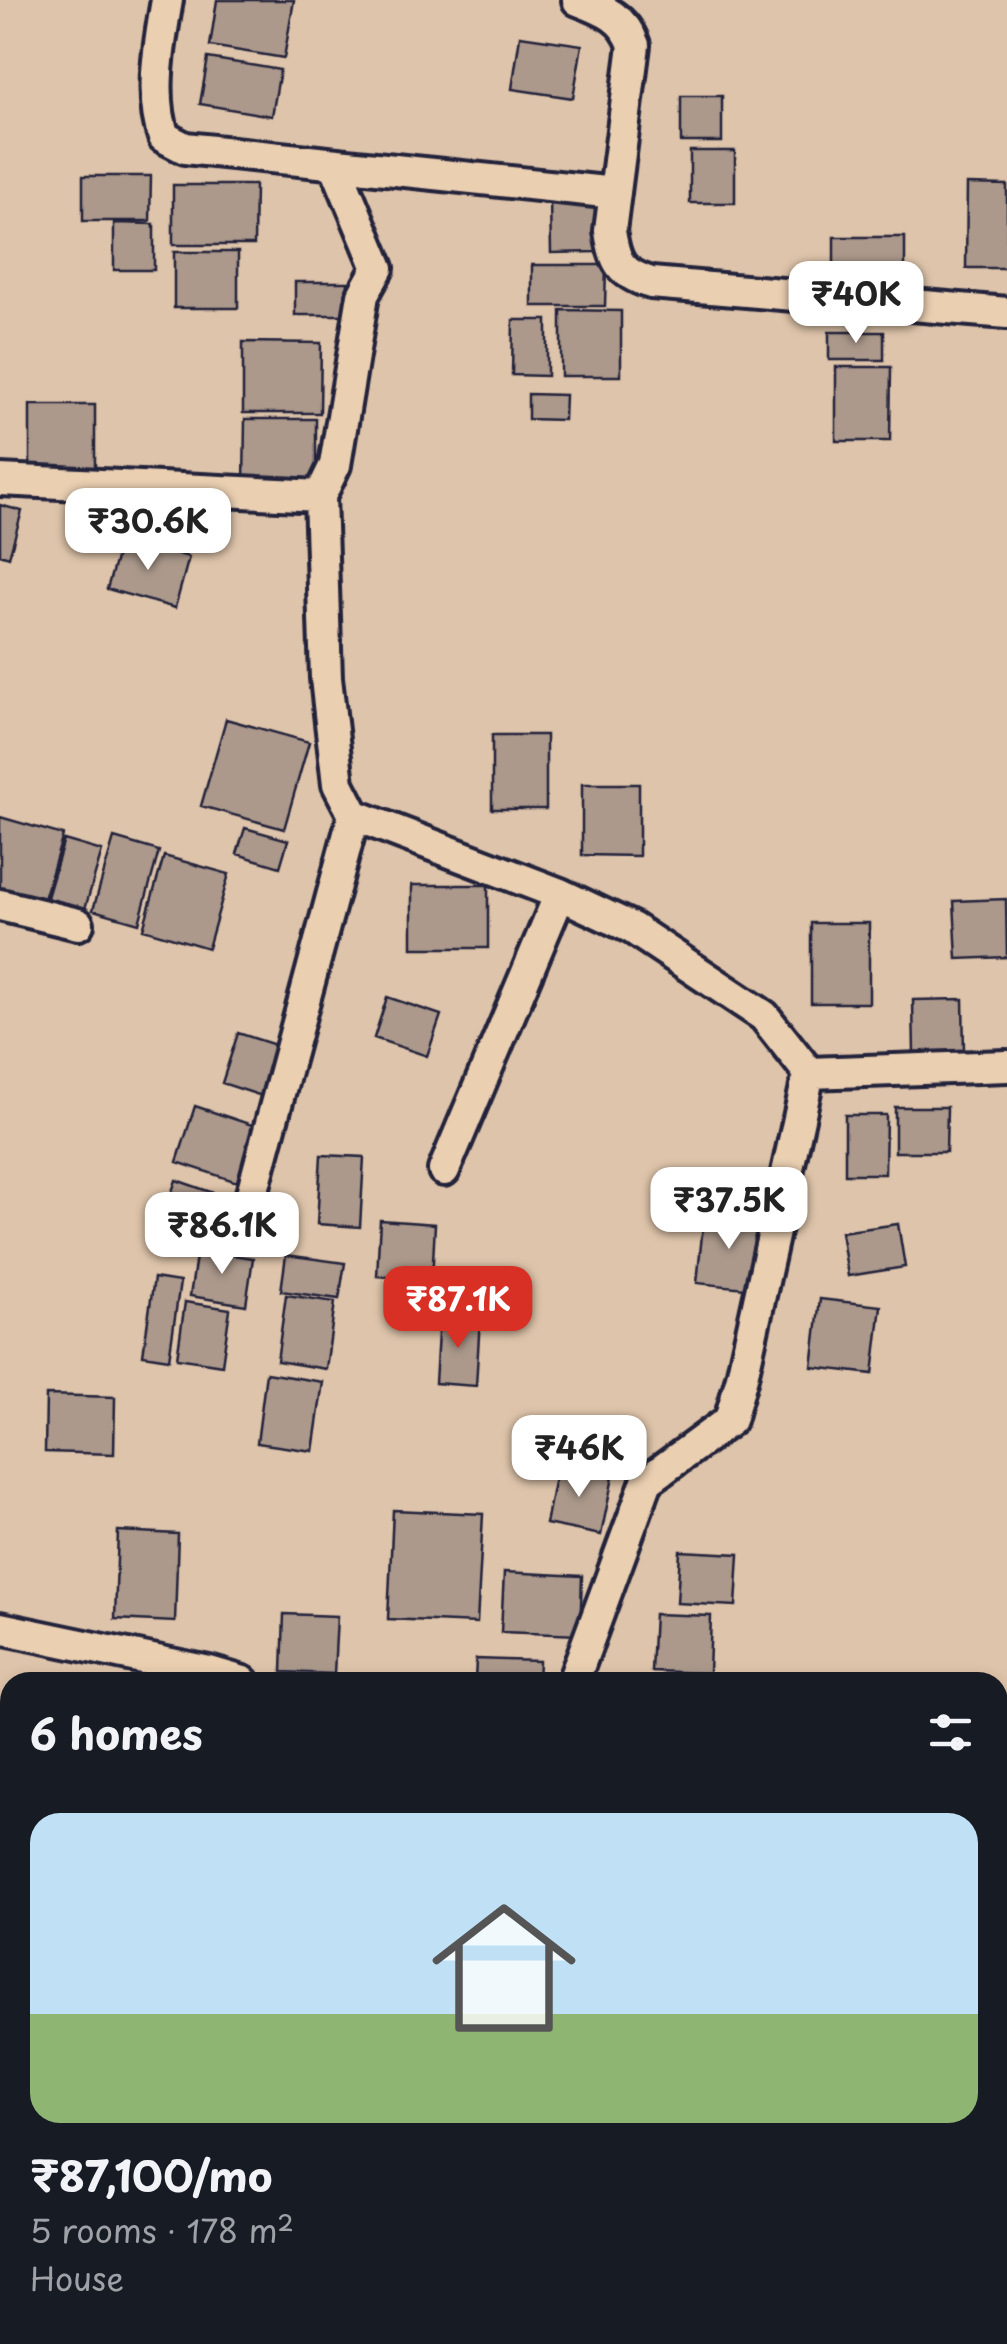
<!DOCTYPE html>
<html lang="en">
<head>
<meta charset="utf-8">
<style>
	:root { --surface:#171b24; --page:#20242c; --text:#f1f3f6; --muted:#9ea1a6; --line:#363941; --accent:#d93025 }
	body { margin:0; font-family:"Playpen Sans",sans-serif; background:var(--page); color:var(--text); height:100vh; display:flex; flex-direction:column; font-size:38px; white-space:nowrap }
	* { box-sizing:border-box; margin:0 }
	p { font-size:32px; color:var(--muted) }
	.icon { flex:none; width:55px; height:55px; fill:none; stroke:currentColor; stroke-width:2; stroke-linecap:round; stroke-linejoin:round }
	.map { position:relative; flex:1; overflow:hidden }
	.side { position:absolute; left:0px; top:1672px; width:1008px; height:672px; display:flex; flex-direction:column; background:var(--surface); border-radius:30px 30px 0 0; box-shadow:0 5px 15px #0003 }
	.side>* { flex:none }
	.price { position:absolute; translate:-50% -85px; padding:0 22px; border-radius:20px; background:#fff; color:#222; font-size:32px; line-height:65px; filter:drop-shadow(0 2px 5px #0008) }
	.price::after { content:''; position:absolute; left:50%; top:60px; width:30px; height:22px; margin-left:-15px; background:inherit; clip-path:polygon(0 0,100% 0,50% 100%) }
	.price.current { background:var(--accent); color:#fff }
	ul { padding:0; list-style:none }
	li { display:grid; align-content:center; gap:20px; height:530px; padding:0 30px }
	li+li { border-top:2px solid var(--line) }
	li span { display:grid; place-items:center; height:310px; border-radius:30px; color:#555 }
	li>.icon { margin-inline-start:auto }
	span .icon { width:180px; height:180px; fill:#fffc; stroke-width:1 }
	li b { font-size:42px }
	h2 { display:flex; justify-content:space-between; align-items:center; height:120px; padding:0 30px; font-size:42px }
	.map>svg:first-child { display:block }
	.building { fill:#ac998c; stroke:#22223b; stroke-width:2.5 }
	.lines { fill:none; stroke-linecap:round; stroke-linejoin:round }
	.street-casing { stroke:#22223b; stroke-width:38 }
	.street { stroke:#eacfb1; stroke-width:30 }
</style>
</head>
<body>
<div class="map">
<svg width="1007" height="2344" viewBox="0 0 1007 2344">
	<rect width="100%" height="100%" fill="#dec4aa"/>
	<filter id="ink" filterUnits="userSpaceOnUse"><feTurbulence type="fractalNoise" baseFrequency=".01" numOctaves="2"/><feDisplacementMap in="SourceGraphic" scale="20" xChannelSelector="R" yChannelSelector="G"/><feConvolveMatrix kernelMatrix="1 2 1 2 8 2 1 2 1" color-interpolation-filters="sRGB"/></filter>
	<g filter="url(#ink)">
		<!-- building -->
		<path class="building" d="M217,0H294L284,58L210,46Z
			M520,36L582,45L573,98L512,89Z
			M208,58L280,70L272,116L200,104Z
			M681,96H722V142H681Z
			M690,151H735V203H690Z
			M83,176H151L150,221H83Z
			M967,184L1007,185V268H966Z
			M173,185H255L254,245H173Z
			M597,198V252L551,253L550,199Z
			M114,223L154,224V270H114Z
			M834,237H905V290H834Z
			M174,252H238V308H174Z
			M532,265H606L605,306H532Z
			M295,282H348V315H295Z
			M561,310L621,311V376H561Z
			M513,320H547V376L512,375Z
			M829,332H884V360H829Z
			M243,342L321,343L320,413H243Z
			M836,367H891L890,441H836Z
			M528,394L565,395L564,420L528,419Z
			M30,405H95V472H30Z
			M245,419H316V485H244Z
			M0,505L22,511L9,557L0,554Z
			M122,538L189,557L175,608L107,589Z
			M226,719L309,742L284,829L201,806Z
			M492,735H546V809H492Z
			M582,784H639V856L582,855Z
			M0,817L63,835L41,909L0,897Z
			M245,828L288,840L280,867L237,854Z
			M114,838L159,851L139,923L93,910Z
			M64,840L102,851L84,912L46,901Z
			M164,856L229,874L208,948L143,929Z
			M412,885H488V948H412Z
			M1006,899L1007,957L957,959L954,901Z
			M811,923H869V1003H811Z
			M387,997L441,1015L427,1056L374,1038Z
			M963,999L964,1053L914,1054L913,1000Z
			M238,1033L285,1048L268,1098L222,1083Z
			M195,1106L258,1127L240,1183L177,1162Z
			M895,1107H947L946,1152H895Z
			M845,1115H886L885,1174H845Z
			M321,1155L364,1157L360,1227L317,1224Z
			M176,1180L234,1200L217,1248L159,1229Z
			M704,1215L762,1221L754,1289L697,1283Z
			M380,1220L435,1224L432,1280L377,1276Z
			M898,1224L905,1267L848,1276L841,1232Z
			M197,1250L253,1258L246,1305L190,1296Z
			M286,1255L345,1263L339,1299L281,1291Z
			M154,1278L180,1282L169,1359L143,1355Z
			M286,1295L335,1302L326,1369L277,1361Z
			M820,1299L881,1306L873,1374L812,1367Z
			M185,1302L230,1309L222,1365L177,1358Z
			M439,1316L480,1318L476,1386L435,1383Z
			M266,1373L323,1382L313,1451L257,1443Z
			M46,1395L115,1397L114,1454L45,1452Z
			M557,1466L613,1477L601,1535L546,1524Z
			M393,1510L483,1514L477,1623L388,1619Z
			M118,1531L178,1534L175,1622L115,1619Z
			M680,1551L739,1554L736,1606L677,1603Z
			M504,1572L582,1576L580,1635L501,1632Z
			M284,1614L337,1616L334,1674L282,1672Z
			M654,1614L711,1616L709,1673L651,1671Z
			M476,1659L539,1661L538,1682H475Z
			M3,1787H10V1835H2Z
			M1004,1900L1007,1907V1959L998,1964V1903Z
			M0,1939L10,1940V1991H0Z
			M998,2016L1007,2037V2083L998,2088Z
			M164,2335H205V2344H164Z"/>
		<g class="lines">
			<!-- street casing -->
			<g class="street-casing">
				<path id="street" d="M167,0C160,42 149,96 164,137L185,148L615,193
					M578,0C604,10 624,17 634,45L610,231C615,263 620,273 651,283L1007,313
					M0,480L320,496
					M354,815L560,894L632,928L764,1016L809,1073
					M0,905L78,924
					M809,1073L1007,1066
					M444,1170L560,894
					M246,1216L354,815L338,784L326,678L320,496L335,465L363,295L378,268L335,164
					M0,1628L209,1672L243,1682
					M573,1682L647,1481L730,1420L742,1377L809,1073
					M73,2344V2335"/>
			</g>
			<!-- street -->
			<use href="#street" class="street"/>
		</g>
	</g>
</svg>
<b class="price" style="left:856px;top:346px">₹40K</b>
<b class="price" style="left:148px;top:573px">₹30.6K</b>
<b class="price" style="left:729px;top:1252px">₹37.5K</b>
<b class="price" style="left:222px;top:1277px">₹86.1K</b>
<b class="price current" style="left:458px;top:1351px">₹87.1K</b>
<b class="price" style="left:579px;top:1500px">₹46K</b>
<section class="side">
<h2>6 homes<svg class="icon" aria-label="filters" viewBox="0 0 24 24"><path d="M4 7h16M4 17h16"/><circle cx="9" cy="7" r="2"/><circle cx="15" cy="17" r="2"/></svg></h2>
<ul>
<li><span style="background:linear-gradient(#bfe0f5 65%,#8fb573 0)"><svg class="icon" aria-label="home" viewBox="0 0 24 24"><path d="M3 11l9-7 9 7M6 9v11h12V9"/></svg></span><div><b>₹87,100/mo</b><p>5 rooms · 178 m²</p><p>House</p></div></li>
</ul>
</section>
</div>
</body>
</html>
